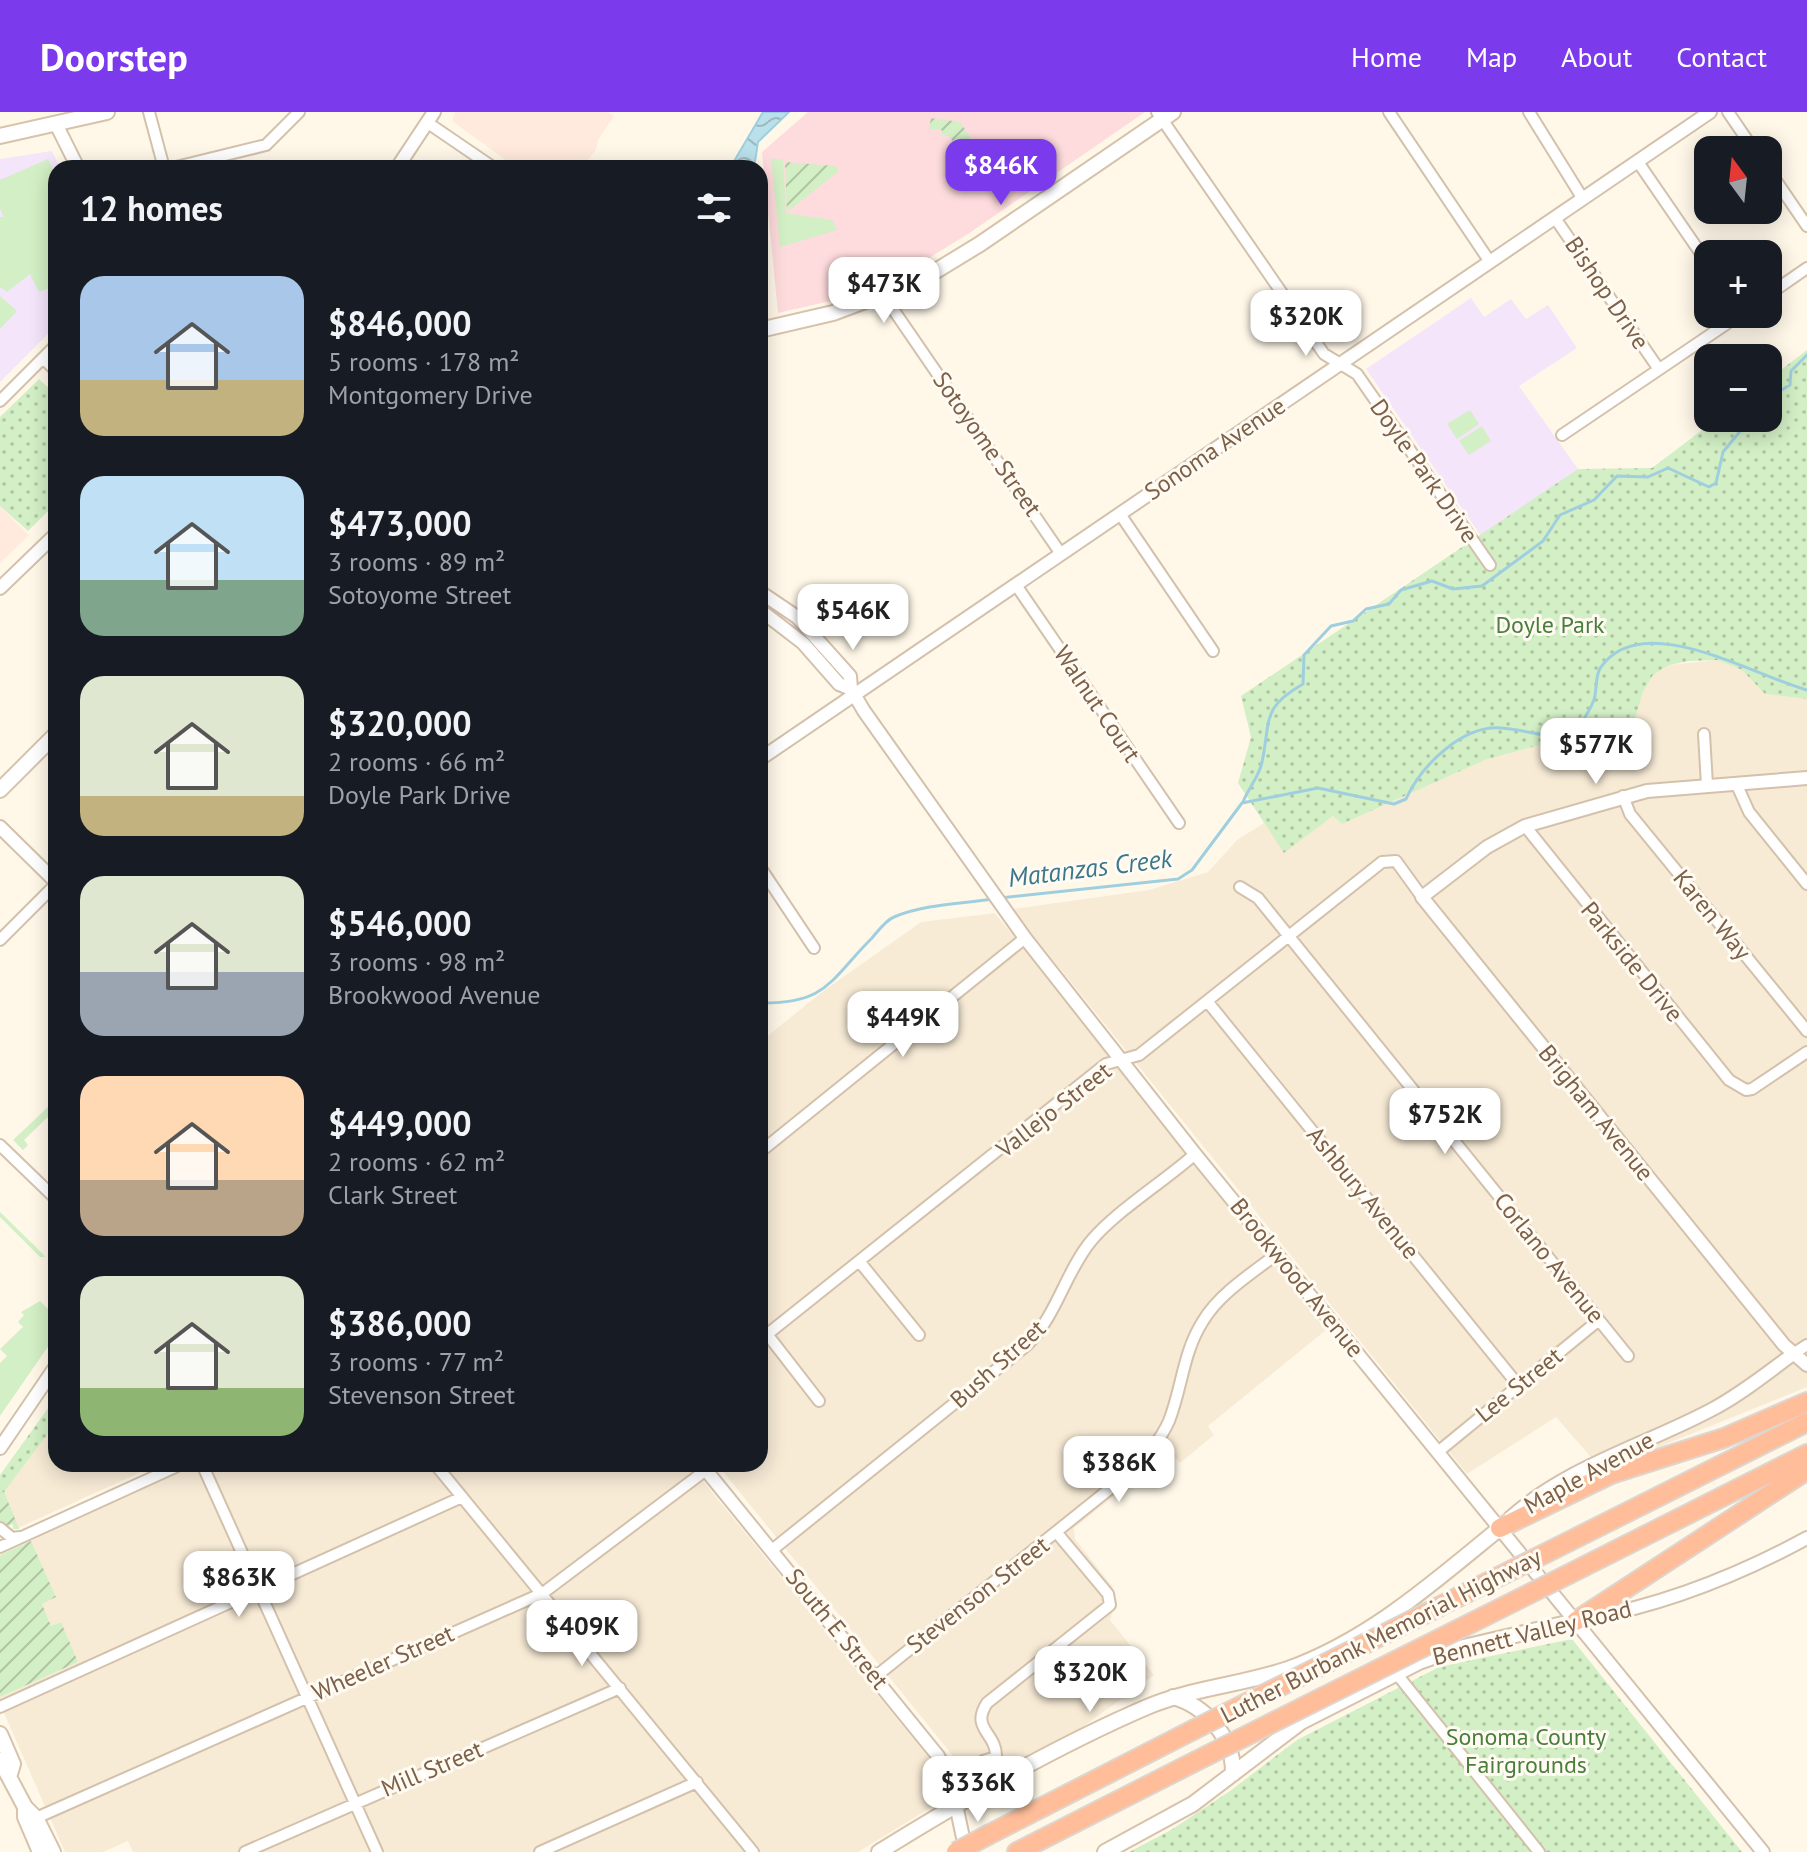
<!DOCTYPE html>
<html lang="en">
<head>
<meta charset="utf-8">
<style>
	:root { --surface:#171b24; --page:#20242c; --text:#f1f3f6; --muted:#9ea1a6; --accent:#7c3aed }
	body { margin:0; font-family:"PT Sans",sans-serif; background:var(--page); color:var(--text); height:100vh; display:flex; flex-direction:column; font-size:30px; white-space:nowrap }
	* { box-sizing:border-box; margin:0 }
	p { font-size:26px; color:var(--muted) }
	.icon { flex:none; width:44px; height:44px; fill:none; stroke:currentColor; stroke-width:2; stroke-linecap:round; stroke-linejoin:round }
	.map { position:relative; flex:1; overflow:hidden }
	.details { position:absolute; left:48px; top:48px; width:720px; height:1312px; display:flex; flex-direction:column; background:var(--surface); border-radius:24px; box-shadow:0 4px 20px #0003 }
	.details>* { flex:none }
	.needle { width:52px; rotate:345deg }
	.buttons { position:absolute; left:1694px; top:24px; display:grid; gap:16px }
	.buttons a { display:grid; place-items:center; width:88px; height:88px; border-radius:16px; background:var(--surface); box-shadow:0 4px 20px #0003; font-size:40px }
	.price { position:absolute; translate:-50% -68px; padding:0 18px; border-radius:16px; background:#fff; color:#222; font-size:26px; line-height:52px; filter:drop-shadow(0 2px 4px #0008) }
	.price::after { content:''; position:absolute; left:50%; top:48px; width:24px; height:18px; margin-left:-12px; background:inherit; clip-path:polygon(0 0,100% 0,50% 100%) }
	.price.current { background:var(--accent); color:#fff }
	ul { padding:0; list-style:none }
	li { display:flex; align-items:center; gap:24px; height:200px; padding:0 32px }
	li span { display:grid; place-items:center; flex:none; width:224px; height:160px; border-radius:24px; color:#555 }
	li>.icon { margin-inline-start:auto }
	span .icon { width:96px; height:96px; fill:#fffc; stroke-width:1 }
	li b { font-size:34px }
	h2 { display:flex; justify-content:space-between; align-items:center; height:96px; padding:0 32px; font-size:34px }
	header { display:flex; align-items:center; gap:48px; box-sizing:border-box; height:112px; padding:0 40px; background:var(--accent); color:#fff }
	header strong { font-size:38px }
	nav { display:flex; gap:44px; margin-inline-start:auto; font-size:28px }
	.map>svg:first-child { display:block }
	.residential { fill:#f7ebd6 }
	.commercial { fill:#ffeadd }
	.education { fill:#f5e5fb }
	.medical { fill:#fedbdc }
	.grass { fill:#d2efc5 }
	.park { fill:url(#park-dots) }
	.garden { fill:url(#garden-furrows) }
	.water { fill:url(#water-waves); stroke:#9fcfdf; stroke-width:2 }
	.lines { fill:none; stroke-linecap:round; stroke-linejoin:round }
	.stream { stroke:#9fcfdf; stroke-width:3 }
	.minor-casing { stroke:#d3c1ac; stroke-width:14 }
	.tertiary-casing { stroke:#d3c1ac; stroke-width:16 }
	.secondary-casing { stroke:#d7c2aa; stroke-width:18 }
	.motorway-casing { stroke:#ddd6cf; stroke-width:22 }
	.minor { stroke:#fff; stroke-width:10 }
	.tertiary { stroke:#fff; stroke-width:12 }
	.secondary { stroke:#fff; stroke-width:14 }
	.motorway { stroke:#ffbd9a; stroke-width:18 }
	.motorway-bridge-casing { stroke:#ddd6cf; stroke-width:22; stroke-linecap:butt }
	.motorway-bridge { stroke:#ffbd9a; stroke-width:18 }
	.labels { text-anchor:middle; stroke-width:6; stroke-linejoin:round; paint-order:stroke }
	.street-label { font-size:24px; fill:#7d6048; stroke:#fffbf2 }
	.park-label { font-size:24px; fill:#497e3c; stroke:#fffbf2 }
	.water-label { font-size:26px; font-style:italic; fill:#3c778b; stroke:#fffbf2 }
</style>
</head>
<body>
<header>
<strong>Doorstep</strong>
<nav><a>Home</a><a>Map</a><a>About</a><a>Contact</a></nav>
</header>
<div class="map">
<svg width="1807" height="1740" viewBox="0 0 1807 1740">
	<defs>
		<pattern id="park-dots" width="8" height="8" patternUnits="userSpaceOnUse" patternTransform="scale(2)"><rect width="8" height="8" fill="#d2efc5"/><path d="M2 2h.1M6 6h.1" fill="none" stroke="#b0c5a2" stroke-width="1.8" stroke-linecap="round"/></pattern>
		<pattern id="garden-furrows" width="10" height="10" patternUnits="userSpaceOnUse" patternTransform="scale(2)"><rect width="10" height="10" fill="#d2efc5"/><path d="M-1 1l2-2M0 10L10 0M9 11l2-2" fill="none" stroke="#b0c5a2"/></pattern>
		<pattern id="water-waves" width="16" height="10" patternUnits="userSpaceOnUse" patternTransform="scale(2)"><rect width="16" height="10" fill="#bae0eb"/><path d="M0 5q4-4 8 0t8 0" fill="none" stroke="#9cb9c0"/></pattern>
	</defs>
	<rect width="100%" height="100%" fill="#fff8e9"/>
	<!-- residential -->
	<path class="residential" d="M1717,548L1742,558L1765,582L1807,587V1275L1602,1358L1556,1305L1467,1362L1012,797L1149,778L1208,760L1237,728L1264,711L1285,740L1333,704L1342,712L1485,648L1635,607L1643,580L1653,563L1669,553Z
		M995,801L1326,1218L1208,1314L1214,1323L1180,1351L1170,1340L1074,1416L1075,1427L1112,1474L1116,1490L1110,1508L1154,1563L1073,1622L981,1666L966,1660L717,1352H760V930L822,880L921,810Z
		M56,1311V1352H159L18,1416L4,1380Z
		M198,1352H689L929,1646L938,1671L940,1690L858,1740H133L128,1729L103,1740H65L0,1592V1585L78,1550L61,1510L51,1514L42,1492L56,1485L31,1429Z"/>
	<!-- commercial -->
	<path class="commercial" d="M455,0H608L614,4L598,28L596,38L581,56H517L452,9Z
		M0,394L29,423L0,451Z"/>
	<!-- education -->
	<path class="education" d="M52,39L60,56H56V214L0,270V47Z
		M1471,186L1484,205L1511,187L1526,207L1548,193L1577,236L1519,274L1578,357L1481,424L1366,257Z"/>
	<!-- medical -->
	<path class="medical" d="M808,0H1145L968,122L901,163L852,184L778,201L762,40Z"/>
	<!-- grass -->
	<path class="grass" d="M771,46L783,48L786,101L832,108L837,118L780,135Z
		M48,47L56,63V173L39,180L30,162L7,180L0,175V105H4L0,97V68Z
		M0,184L17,199L0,217Z
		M1470,298L1479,312L1457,327L1447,312Z
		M1482,314L1491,329L1469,343L1459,329Z
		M49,994L54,999L24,1028L28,1033L23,1038L13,1028Z
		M0,1100L43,1142L45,1145H40L0,1105Z
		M40,1189L56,1205V1223L0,1304V1251L7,1244L0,1237L23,1215L18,1210L24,1203L21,1200Z"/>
	<!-- park -->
	<path class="park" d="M1807,238V587L1765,582L1742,558L1717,548L1689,549L1669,553L1653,563L1643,580L1635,607L1485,648L1342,712L1333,704L1284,741L1238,671L1251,625L1241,584L1578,357L1652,356L1718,306H1768V268Z
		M39,267L56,283V391L28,419L0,394V305Z
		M56,1285V1311L4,1380L19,1417H13V1412L7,1414L0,1411V1363Z
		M1572,1527L1742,1740H1129L1171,1718L1230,1679L1297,1628L1439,1555Z"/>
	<!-- garden -->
	<path class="garden" d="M931,6L960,10L987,50L959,68L957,35L949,24L942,23V18L929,17Z
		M785,50L835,54L839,59L787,100Z
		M4,1380L19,1417H13V1412L7,1414L0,1411V1381Z
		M31,1429L56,1485L42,1492L51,1514L61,1510L78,1550L0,1585V1443Z"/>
	<!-- water -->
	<path class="water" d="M763,0H789L758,30L754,56H730Z
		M760,306L766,387L760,418Z"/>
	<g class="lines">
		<!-- stream -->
		<path class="stream" d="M1768,286L1790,273L1791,259L1807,243
			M1243,690C1248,677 1260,663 1262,650C1271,608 1261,596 1303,572L1304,543L1331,514L1353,509L1366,497L1389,492L1401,478L1432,469L1453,477L1482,474L1543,429L1560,403L1594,388L1617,364L1648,365L1668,356L1709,375L1716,371L1723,340L1751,306
			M1000,786L1178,767L1192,758L1242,691L1318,676L1394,692L1406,687C1421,654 1462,613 1501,616C1530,618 1542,627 1574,622C1580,612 1589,601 1593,590C1598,580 1594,564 1601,555C1643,496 1754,564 1807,578
			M760,891C827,892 829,869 872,826C878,819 886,808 894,805C924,792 961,792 993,787"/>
		<!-- minor casing -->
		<g class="minor-casing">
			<path id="minor" d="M149,0L164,56
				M1157,0L1324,242L1357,262L1490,453
				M1389,0L1490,150
				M1529,0L1583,87
				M1728,0L1754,38
				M428,11L494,56
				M1638,50L1708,152
				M172,56L266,33L299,0
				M1768,57L1807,114
				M1555,106L1658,256
				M1768,183L1807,156
				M884,184L1061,442
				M43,246L56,259
				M0,289L56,233
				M1562,323L1741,202
				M1120,402L1213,539
				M1016,473L1179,711
				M1704,622L1707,673
				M1736,671L1749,700L1807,772
				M1623,684L1630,702L1807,919
				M1525,714L1729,968L1746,978L1752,977L1807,940
				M760,755L814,836
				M1240,775L1258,786L1628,1244
				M0,828L56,772
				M1207,889L1518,1273
				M0,1033L56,1087
				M760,1040L1025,826
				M859,1149L919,1223
				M767,1222L819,1289
				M760,1228L1106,952L1139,943L1382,750L1396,749L1422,785
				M1793,1242L1807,1233
				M1439,1339L1599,1208
				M202,1352L377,1740
				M435,1352L753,1740
				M0,1416L12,1426L20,1425
				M0,1435L182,1352
				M772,1438L1027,1233C1057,1203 1065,1161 1091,1129C1116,1099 1165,1069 1195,1042
				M1396,1561L1539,1740
				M875,1565L1132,1359C1146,1344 1160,1329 1169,1309C1182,1276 1183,1240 1203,1209C1219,1182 1252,1161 1277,1142
				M0,1595L462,1385
				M983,1649L996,1645C997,1621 970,1617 987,1591L1110,1493L1108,1482L1057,1421
				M36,1706L543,1481L706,1358
				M245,1740L620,1576
				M540,1740L697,1670"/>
		</g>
		<!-- tertiary casing -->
		<g class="tertiary-casing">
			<path id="tertiary" d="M56,12L78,56
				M397,56L434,0
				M0,476L56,422
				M760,480L797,505L850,564L851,577L864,599L1025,826L1195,1042L1763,1740
				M760,498L803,531L839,572L851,577
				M760,647L1710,0
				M1807,666L1647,679L1525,714L1487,735L1422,785L1784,1233L1807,1253
				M0,715L56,770
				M0,1336L56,1254
				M701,1352L938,1644L951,1669L966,1740
				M1510,1406C1566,1355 1645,1333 1711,1298C1740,1283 1767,1261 1793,1242
				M1586,1507C1662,1493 1739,1463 1807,1426"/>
		</g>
		<!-- secondary casing -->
		<g class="secondary-casing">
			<path id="secondary" d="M0,24L107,0
				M760,218L833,201L921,168L980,132L1173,0
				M0,678L56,622
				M1173,1585C1206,1594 1234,1626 1233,1662
				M0,1622L13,1652L10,1662
				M0,1648L25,1695V1705L40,1740
				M25,1695L36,1706L53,1740
				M879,1740C964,1687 1054,1635 1147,1595C1192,1576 1241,1573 1288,1557C1369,1528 1434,1470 1500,1416
				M1105,1740L1193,1692L1301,1610L1419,1550L1455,1537L1576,1509"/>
		</g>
		<!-- motorway casing -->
		<g class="motorway-casing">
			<path id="motorway" d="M1500,1416L1611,1362L1724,1326L1807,1290
				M1558,1435L1807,1310
				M1571,1461L1807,1342
				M1576,1509L1807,1358
				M990,1722L1193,1618
				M1017,1740L1206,1644"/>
		</g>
		<!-- minor -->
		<use href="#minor" class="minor"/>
		<!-- tertiary -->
		<use href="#tertiary" class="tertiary"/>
		<!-- secondary -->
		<use href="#secondary" class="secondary"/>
		<!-- motorway -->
		<use href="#motorway" class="motorway"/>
		<!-- motorway-bridge casing -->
		<g class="motorway-bridge-casing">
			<path id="motorway-bridge" d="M1193,1618L1558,1435
				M1206,1644L1571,1461
				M956,1740L990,1722"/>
		</g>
		<!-- motorway-bridge -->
		<use href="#motorway-bridge" class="motorway-bridge"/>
	</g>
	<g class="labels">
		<!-- street labels -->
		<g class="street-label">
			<text transform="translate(1607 181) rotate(56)" y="8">Bishop Drive</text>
			<text transform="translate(987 332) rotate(55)" y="8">Sotoyome Street</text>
			<text transform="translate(1215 337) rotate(-34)" y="8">Sonoma Avenue</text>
			<text transform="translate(1424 359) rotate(55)" y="8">Doyle Park Drive</text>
			<text transform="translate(1097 592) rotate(56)" y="8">Walnut Court</text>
			<text transform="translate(1712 803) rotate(51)" y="8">Karen Way</text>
			<text transform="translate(1632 850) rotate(51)" y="8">Parkside Drive</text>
			<text transform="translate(1054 998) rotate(-38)" y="8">Vallejo Street</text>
			<text transform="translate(1596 1001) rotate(51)" y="8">Brigham Avenue</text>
			<text transform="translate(1363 1081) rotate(51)" y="8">Ashbury Avenue</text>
			<text transform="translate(1549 1146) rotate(51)" y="8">Corlano Avenue</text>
			<text transform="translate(1297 1166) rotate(51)" y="8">Brookwood Avenue</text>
			<text transform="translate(998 1252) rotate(-42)" y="8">Bush Street</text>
			<text transform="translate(1519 1273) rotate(-39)" y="8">Lee Street</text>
			<text transform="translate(1589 1361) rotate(-29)" y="8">Maple Avenue</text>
			<text transform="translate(978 1483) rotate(-38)" y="8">Stevenson Street</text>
			<text transform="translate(837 1517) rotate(51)" y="8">South E Street</text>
			<text transform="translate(1532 1521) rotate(-14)" y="8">Bennett Valley Road</text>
			<text transform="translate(1381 1524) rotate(-27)" y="8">Luther Burbank Memorial Highway</text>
			<text transform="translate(383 1551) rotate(-24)" y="8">Wheeler Street</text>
			<text transform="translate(432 1657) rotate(-23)" y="8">Mill Street</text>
		</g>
		<!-- park labels -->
		<g class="park-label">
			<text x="1550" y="521">Doyle Park</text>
			<text x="1526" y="1633">Sonoma County<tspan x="1526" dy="28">Fairgrounds</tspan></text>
		</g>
		<!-- water labels -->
		<g class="water-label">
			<text transform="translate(1090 756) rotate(-7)" y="9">Matanzas Creek</text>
		</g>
	</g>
</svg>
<div class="buttons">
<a><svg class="needle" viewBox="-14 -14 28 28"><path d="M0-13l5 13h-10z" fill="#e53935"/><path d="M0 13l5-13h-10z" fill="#9ea1a6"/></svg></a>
<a>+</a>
<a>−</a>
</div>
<b class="price current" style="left:1001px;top:95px">$846K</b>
<b class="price" style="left:884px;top:213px">$473K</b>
<b class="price" style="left:1306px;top:246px">$320K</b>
<b class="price" style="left:853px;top:540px">$546K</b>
<b class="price" style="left:1596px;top:674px">$577K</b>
<b class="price" style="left:903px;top:947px">$449K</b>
<b class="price" style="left:1445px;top:1044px">$752K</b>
<b class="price" style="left:1119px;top:1392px">$386K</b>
<b class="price" style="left:239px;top:1507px">$863K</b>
<b class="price" style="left:582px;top:1556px">$409K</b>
<b class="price" style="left:1090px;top:1602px">$320K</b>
<b class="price" style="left:978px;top:1712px">$336K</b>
<section class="details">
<h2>12 homes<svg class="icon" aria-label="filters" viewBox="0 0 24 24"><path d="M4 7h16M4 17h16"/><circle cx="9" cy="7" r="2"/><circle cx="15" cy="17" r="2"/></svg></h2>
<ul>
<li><span style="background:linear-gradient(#a9c7e8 65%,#c2b280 0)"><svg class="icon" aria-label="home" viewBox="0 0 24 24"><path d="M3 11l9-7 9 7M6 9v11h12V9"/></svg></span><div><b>$846,000</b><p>5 rooms · 178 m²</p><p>Montgomery Drive</p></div></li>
<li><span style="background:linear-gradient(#bfe0f5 65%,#7fa58c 0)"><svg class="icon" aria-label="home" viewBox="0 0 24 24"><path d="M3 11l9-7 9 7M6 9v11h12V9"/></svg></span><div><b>$473,000</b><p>3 rooms · 89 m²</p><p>Sotoyome Street</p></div></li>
<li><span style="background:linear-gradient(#dfe7d0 75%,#c2b280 0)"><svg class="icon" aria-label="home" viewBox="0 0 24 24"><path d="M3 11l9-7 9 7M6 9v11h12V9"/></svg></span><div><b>$320,000</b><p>2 rooms · 66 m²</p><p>Doyle Park Drive</p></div></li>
<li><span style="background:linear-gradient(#dfe7d0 60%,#9aa5b1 0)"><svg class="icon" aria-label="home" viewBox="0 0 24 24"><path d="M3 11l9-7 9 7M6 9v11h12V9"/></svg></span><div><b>$546,000</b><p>3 rooms · 98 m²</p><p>Brookwood Avenue</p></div></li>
<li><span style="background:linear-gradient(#ffd9b3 65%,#b9a48a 0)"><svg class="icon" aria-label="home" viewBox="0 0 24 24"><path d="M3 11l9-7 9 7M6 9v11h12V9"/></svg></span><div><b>$449,000</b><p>2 rooms · 62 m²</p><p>Clark Street</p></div></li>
<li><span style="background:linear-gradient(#dfe7d0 70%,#8fb573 0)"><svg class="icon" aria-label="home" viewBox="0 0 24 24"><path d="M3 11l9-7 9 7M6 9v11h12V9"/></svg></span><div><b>$386,000</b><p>3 rooms · 77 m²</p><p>Stevenson Street</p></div></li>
</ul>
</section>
</div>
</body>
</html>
